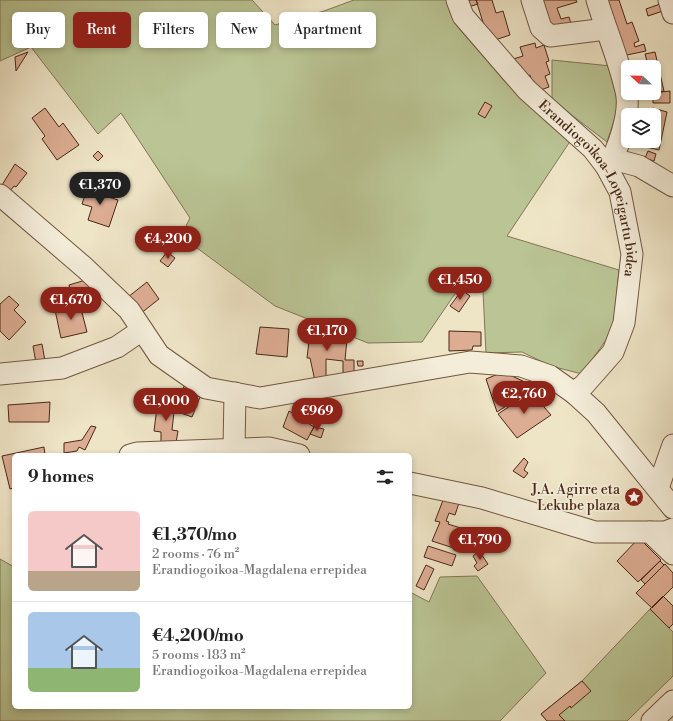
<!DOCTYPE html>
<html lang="en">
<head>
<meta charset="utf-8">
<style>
	:root { --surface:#fff; --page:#f2f2f2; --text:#222; --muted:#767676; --line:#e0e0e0; --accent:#8f2418 }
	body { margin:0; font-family:"Libre Bodoni",serif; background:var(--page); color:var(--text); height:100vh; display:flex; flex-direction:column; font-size:15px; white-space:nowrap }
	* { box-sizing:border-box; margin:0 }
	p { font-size:13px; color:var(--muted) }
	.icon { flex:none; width:22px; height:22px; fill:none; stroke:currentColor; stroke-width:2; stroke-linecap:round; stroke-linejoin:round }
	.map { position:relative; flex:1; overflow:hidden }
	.panel { position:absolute; left:12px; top:453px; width:400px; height:256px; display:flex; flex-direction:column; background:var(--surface); border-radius:6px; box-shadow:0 2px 6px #0003 }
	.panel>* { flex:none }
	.top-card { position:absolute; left:12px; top:12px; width:400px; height:36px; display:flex; gap:8px }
	.needle { width:26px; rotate:292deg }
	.tools { position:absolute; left:621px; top:60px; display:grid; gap:8px }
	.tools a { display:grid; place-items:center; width:40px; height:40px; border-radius:6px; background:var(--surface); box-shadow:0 2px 6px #0003; font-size:20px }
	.price { position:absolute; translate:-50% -34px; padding:0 9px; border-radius:14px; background:var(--accent); color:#fff; font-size:13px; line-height:26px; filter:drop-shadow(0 1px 2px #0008) }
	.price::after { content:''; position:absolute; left:50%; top:24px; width:12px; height:9px; margin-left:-6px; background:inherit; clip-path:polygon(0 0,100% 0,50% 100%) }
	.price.selected { background:#222; color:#fff }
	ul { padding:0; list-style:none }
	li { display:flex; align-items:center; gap:12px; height:100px; padding:0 16px }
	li+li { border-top:1px solid var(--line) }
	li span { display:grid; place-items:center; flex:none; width:112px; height:80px; border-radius:6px; color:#555 }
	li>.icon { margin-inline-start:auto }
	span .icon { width:48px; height:48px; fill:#fffc; stroke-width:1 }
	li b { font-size:17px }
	h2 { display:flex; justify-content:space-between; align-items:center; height:48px; padding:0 16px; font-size:17px }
	.pill { padding:0 14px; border-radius:6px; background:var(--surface); box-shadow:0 2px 6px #0003; font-size:14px; line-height:36px }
	.pill.selected { background:var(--accent); color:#fff }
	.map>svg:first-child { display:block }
	.green { fill:#bac494; stroke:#827654 }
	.building { fill:#ddad93; stroke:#492815 }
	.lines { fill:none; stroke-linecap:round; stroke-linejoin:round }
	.minor-casing { stroke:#725741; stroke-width:23 }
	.minor { stroke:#f4edda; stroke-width:21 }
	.labels { text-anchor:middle; stroke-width:3.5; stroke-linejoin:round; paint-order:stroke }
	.street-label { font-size:14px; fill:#492815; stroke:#f4edda }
	.poi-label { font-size:14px; fill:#492815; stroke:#f4edda; text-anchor:end }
</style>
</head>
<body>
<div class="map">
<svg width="673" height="721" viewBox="0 0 673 721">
	<rect width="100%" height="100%" fill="#eee4c6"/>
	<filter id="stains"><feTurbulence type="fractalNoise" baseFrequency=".005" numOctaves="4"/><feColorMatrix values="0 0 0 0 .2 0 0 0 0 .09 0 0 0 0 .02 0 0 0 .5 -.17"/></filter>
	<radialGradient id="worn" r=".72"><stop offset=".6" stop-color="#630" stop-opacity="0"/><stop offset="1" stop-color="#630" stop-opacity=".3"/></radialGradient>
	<!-- green -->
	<path class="green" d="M0,0H252L275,25L324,11L354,0H447L457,26L507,84L571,140L507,236L619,270L613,330L582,374L551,366L522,352L486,353L483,291L461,285L422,342L368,343L275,306L181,236L190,218L121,113L98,134L31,47L0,61Z
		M552,60L611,66L619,106L607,142L552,100Z
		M0,559L14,567V707H410V592L429,602L440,577L477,576L546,673L500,721H0Z
		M650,609L673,632V676L627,721H547L541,714L582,681Z"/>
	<!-- building -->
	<path class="building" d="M471,0H476L478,4L468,7L467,1Z
		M476,0H492L496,13L503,11L510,35L495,40L493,34L487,35Z
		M540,0H576L577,2L557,8L561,19L569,17L572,27L549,30Z
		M603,0H619L627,24L632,22L639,41L634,43L635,47L644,44L646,51L622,56Z
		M660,4L663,11L648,16L646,9Z
		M535,43L536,48L544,45L549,61L546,62L550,74L545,76L549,87L535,92L530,75L524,79L510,60L523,56L520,47Z
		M28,52L16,71L15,57Z
		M655,52L664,91L654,93V67H643L642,62L647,61L645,54Z
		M670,91V103H653V93Z
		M485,102L492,106L485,118L478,114Z
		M45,108L59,127L63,123L79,145L57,160L42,139L45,136L32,118Z
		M653,108L667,112L659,150L642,146L644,141H654V115H650Z
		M98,151L103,156L98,161L93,156Z
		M648,151L656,154L654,161L645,158Z
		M15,164L27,173L16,187L14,186L10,191L2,185Z
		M89,183L102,187L99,194L118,200L109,227L88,220L92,207L82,204Z
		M167,252L175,258L168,267L160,261Z
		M89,279L98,299L88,301L87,299L83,300L81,295L72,298L69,285Z
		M147,282L159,299L140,314L128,297Z
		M462,290L470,296L459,312L450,306Z
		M9,296L19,305L14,310L26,322L9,340L0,331V304Z
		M80,305L87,332L61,338L55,310Z
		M311,324L339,335L338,338L347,339L345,360H354V374H343V361L326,359V381H315L310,358H307Z
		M260,327L289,329L287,357L256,354Z
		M449,331L481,332V346H473L472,350L449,351Z
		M42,344L45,361L36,363L33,346Z
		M357,361H363V366H358Z
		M503,372L525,382L531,390L497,412L486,379Z
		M185,383L200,389L197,396L200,397L192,417L178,412L181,404L179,403Z
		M531,392L551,415L517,438L498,414Z
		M158,399L178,401L174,412L172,430L178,431L175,448L161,445V432L154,431Z
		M50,402L49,422H9L8,405Z
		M289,411L314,427L307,440L283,427Z
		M91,426L96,427L85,450L79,447L77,451L64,453V443L82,440Z
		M314,427L324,429L321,438L310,434Z
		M44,447L45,455H14V488L10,489L2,456Z
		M524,458L528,462L524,470L528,473L524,478L513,471Z
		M445,495L460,500L455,515L449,513L446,521L449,522L448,524L470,531L463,551L432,541L440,522L435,521Z
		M639,538L661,560L638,582L617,561Z
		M428,546L456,555L452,566L424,557Z
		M479,551L488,564L478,571L474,566L477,563L473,556Z
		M660,561L664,565L645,584L641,580Z
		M665,564L673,573V587L652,608L636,593Z
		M426,565L434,569L424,590L416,586Z
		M663,596L673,606V624L669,628L650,609Z
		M582,681L591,691L571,708L570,706L559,715L565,721H547L541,714Z"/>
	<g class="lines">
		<!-- minor casing -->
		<g class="minor-casing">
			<g id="minor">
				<path id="s1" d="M457,0L463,16L527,90L593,149L606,166L620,192L632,254L624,323L613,352L584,385L574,393"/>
				<path d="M532,0L541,28L550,36L606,29"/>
				<path d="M597,0C606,30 619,60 626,91C631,110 619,152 606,166"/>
				<path d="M669,0L673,13"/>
				<path d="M613,159L639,166L673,186"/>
				<path d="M0,195L85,268L129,310L159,355L206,388L260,398L470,362L521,366L550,376L574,393L596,413L673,508"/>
				<path d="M0,374L62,368L117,347L142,330"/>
				<path d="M234,449L235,393"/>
				<path d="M130,455L137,453L269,448L299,455"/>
				<path d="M410,483L482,498L595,532H665L673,529"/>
				<path d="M658,488L673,445"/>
				<path d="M650,532L673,554"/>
				<path d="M652,721L673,701"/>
			</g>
		</g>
		<!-- minor -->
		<use href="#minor" class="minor"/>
	</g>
	<!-- icons -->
	<defs>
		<g id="sight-disc" transform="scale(1)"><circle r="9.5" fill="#8f2418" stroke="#f4edda"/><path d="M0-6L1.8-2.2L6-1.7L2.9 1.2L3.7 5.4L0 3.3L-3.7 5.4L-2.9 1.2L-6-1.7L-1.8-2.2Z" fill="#fff"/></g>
	</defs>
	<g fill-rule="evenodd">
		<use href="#sight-disc" x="634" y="497"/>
	</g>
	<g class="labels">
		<!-- street labels -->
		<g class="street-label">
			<text dy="5" stroke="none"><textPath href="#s1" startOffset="237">Erandiogoikoa-Lopeigartu bidea</textPath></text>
		</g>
		<!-- poi labels -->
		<g class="poi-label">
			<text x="620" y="494">J.A. Agirre eta<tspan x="620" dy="16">Lekube plaza</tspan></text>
		</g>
	</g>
	<rect width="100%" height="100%" filter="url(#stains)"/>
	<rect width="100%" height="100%" fill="url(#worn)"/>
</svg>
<div class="tools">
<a><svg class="needle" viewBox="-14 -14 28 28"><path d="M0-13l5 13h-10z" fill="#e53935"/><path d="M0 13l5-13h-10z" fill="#767676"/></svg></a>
<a><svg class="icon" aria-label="layers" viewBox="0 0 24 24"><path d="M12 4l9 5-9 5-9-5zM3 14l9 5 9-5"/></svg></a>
</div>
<b class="price selected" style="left:100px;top:206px">€1,370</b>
<b class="price" style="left:168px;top:260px">€4,200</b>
<b class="price" style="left:460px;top:301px">€1,450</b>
<b class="price" style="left:71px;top:321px">€1,670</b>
<b class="price" style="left:327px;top:352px">€1,170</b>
<b class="price" style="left:524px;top:415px">€2,760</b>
<b class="price" style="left:166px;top:422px">€1,000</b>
<b class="price" style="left:317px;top:432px">€969</b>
<b class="price" style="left:480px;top:561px">€1,790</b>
<div class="top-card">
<a class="pill">Buy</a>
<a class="pill selected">Rent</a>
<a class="pill">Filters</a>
<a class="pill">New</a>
<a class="pill">Apartment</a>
</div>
<section class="panel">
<h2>9 homes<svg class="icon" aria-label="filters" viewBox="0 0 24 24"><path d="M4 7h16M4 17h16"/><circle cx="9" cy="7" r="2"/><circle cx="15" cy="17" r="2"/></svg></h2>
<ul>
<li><span style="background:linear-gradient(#f6c9c9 75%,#b9a48a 0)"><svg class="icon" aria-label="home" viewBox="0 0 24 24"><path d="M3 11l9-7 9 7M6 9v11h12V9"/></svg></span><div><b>€1,370/mo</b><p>2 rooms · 76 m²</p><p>Erandiogoikoa-Magdalena errepidea</p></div></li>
<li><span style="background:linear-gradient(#a9c7e8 70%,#8fb573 0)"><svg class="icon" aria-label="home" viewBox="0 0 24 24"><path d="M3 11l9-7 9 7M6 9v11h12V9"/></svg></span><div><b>€4,200/mo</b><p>5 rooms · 183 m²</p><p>Erandiogoikoa-Magdalena errepidea</p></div></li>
</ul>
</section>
</div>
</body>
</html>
